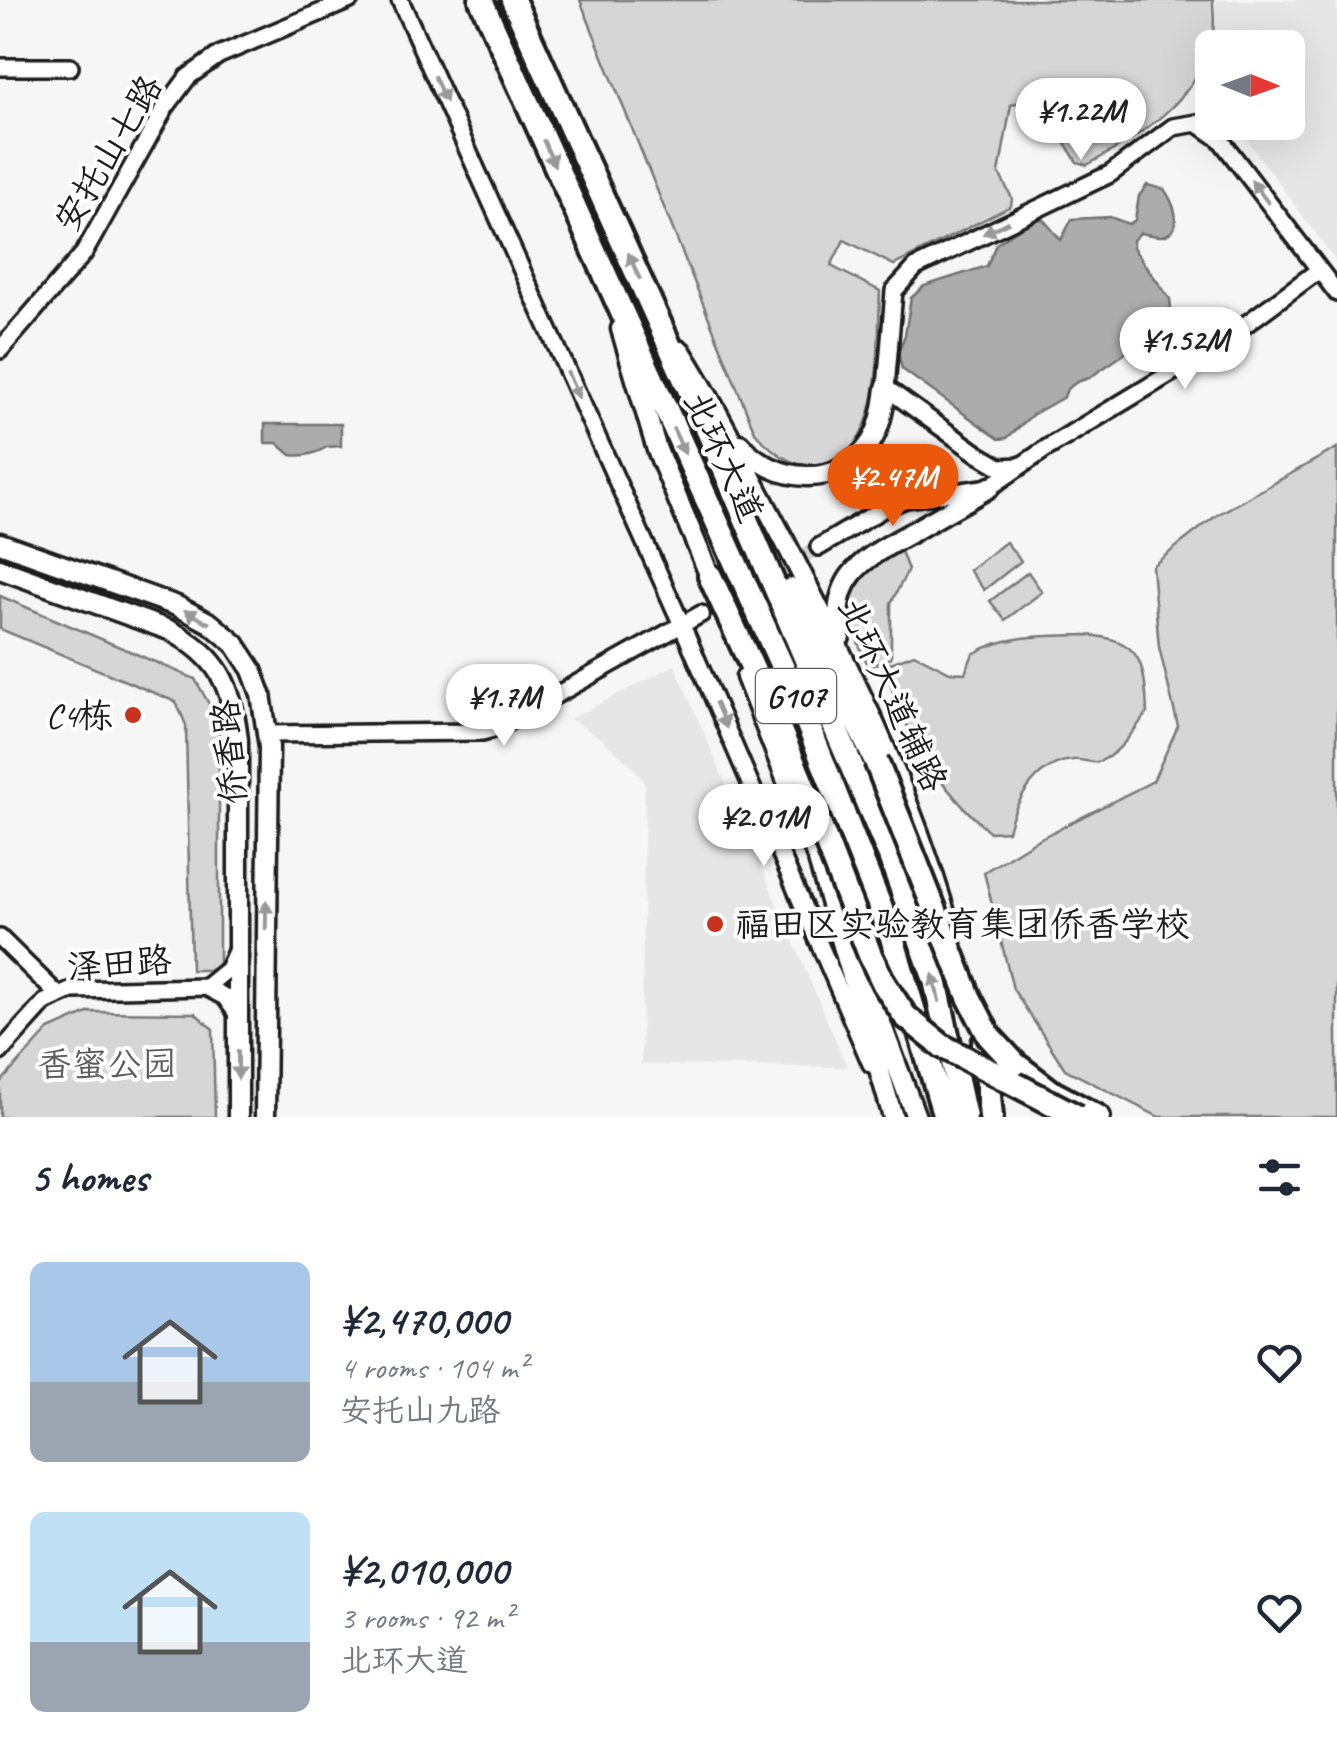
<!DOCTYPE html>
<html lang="en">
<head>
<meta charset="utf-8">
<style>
	:root { --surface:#fff; --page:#f6f6f7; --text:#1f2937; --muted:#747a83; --accent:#ea580c }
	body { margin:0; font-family:Caveat,"LXGW WenKai TC",sans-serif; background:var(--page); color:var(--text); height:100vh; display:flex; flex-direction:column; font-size:38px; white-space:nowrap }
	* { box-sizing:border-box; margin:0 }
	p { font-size:32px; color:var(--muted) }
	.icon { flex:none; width:55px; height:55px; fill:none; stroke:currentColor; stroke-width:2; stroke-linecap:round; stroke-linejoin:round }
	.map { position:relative; height:1117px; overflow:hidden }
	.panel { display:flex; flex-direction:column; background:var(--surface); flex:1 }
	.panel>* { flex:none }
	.needle { width:65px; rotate:91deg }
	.fabs { position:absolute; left:1195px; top:30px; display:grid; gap:20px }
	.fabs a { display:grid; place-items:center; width:110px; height:110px; border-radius:15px; background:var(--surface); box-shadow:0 10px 40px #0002; font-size:50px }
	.price { position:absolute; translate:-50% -85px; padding:0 22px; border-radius:35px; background:#fff; color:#222; font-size:32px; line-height:65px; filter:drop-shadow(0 2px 5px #0008) }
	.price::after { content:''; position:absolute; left:50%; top:60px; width:30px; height:22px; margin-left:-15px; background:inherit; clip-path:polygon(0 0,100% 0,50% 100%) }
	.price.selected { background:var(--accent); color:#fff }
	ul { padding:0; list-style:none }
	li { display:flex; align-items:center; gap:30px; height:250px; padding:0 30px }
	li span { display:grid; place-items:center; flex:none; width:280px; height:200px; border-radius:15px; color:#555 }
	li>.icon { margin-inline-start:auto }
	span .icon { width:120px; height:120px; fill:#fffc; stroke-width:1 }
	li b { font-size:42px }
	h2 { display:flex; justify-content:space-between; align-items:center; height:120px; padding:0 30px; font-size:42px }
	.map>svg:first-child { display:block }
	.built { fill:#e6e6e6 }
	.green { fill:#d6d6d6; stroke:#797979; stroke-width:2.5 }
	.water { fill:#acacac; stroke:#727272; stroke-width:2.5 }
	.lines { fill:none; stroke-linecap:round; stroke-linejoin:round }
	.minor-tunnel { stroke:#d5d5d5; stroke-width:15; stroke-dasharray:15 8; stroke-linecap:butt }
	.minor-casing { stroke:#1c1c1c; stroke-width:22 }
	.major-casing { stroke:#1c1c1c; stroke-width:25 }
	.highway-casing { stroke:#1c1c1c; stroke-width:30 }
	.minor { stroke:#fff; stroke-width:15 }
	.major { stroke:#fff; stroke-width:18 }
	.highway { stroke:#fff; stroke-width:22 }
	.highway-bridge-casing { stroke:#1c1c1c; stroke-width:30; stroke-linecap:butt }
	.highway-bridge { stroke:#fff; stroke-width:22 }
	.oneway { fill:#999 }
	.poi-dot { fill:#c8321e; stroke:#fff; stroke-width:4 }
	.labels { text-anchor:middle; stroke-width:8; stroke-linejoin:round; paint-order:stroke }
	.shield { fill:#fff; stroke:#606060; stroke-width:2.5 }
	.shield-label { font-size:32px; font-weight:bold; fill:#1c1c1c }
	.street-label { font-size:35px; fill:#1c1c1c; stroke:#fff }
	.poi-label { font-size:35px; fill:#1c1c1c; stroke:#fff; text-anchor:end }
	.park-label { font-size:35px; fill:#5d5d5d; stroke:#fff }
</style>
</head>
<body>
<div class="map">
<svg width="1337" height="1117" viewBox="0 0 1337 1117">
	<rect width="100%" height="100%" fill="#f6f6f6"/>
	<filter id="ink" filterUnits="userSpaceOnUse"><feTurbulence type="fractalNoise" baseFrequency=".01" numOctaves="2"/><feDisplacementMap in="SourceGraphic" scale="20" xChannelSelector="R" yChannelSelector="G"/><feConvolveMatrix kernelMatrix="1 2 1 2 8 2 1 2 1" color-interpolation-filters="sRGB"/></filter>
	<g filter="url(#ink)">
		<!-- built -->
		<path class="built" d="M1216,0H1337V263L1235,123L1288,122V48H1213Z
			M675,665L847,1067L641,1065L645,784L637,771L602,739L570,719Z"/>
		<!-- green -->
		<path class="green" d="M580,0H1213C1213,10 1215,22 1213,32C1202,98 1141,136 1087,165L1077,162L1047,114L1024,100L1011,105L999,173L1012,198L1011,206L894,265L844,240L831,266L880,291C877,341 887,462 814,466C791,467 769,449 755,432Z
			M1337,448V1117H1159L1065,1069L1013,989L984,872L1035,841L1153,781L1178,726L1159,647L1152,566L1217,515Z
			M1006,542L1021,561L984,590L969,570Z
			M901,551L908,570L891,603V658L869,667C842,612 839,579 901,551Z
			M1028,572L1042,592L1005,620L990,601Z
			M0,596L195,679L219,722V970H191L186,725L176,702L0,629Z
			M1086,635C1141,639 1145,662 1147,713C1134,729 1119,756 1097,762C1090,763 1081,759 1073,760C1038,762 1015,801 1008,831L990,832C941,791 900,728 885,665L914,654L950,672L965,673L973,654C1006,634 1049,636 1086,635Z
			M90,1012L195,1013L213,1029L215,1117H0V1083L49,1030Z"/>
		<!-- water -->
		<path class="water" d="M1147,185L1164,189C1172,200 1185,227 1166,235C1158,238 1148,234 1140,233L1133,240V248L1170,299L1171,309L1161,334L1143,341L1089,378L1077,382L1067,389L1064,397L1032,415L1007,438L999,439L902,369L898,353L905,335L911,298L924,286L987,266L996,244L1032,220L1043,219L1061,240L1072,219L1110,217L1129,224L1135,220L1139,196Z
			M265,424H341V446L327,447C317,453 304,457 291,455L277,443H265Z"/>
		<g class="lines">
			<!-- minor-tunnel -->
			<path class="minor-tunnel" d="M701,614L819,547"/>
			<!-- minor casing -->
			<g class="minor-casing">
				<path id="minor" d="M400,0L682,625L871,1064
					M0,67H70
					M0,350L84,253L165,108L188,77L219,55L350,0
					M1019,466L1000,467L978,454L886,388L894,291L916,267L1110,174L1173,127L1197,123L1220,139L1337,293
					M819,547L886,507L906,499L990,487L1047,448L1219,344L1319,270
					M267,734L482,732L497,728L701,614
					M0,938L58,995
					M206,987L228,969L237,949
					M0,1052L45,1002L72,990L206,987L225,997L238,1015"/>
			</g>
			<!-- major casing -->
			<g class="major-casing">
				<path id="major" d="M621,329L657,450L714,586
					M681,351C719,411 749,475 783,538C847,662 904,775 944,909
					M740,444C774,484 840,490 871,442C881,426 884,406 886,388
					M0,543L177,606L210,623L235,644L252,670L261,694L269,747L265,1117
					M0,569L169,630C219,656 232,685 238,740V1117
					M840,637C829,573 868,557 914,531C939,516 965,502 990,487
					M746,677L818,860L893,1117
					M857,959L916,1117"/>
			</g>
			<!-- highway casing -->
			<g class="highway-casing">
				<path id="highway" d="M481,0L805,717L891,934L945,1117
					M513,0L709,433L890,856L935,980L965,1117
					M710,576L766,697L820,826
					M791,590L876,761
					M984,1043L991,1117
					M1015,1064L1053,1093L1098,1117"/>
			</g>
			<!-- minor -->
			<use href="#minor" class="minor"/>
			<!-- major -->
			<use href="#major" class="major"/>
			<!-- highway -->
			<use href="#highway" class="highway"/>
			<!-- highway-bridge casing -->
			<g class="highway-bridge-casing">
				<path id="highway-bridge" d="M876,761L969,997L989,1036L1015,1064
					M820,826L870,955L884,984L905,1016L942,1046L1078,1117"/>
			</g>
			<!-- highway-bridge -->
			<use href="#highway-bridge" class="highway-bridge"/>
		</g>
		<!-- one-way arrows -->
		<defs><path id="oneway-solid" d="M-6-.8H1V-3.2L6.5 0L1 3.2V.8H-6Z" transform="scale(2.5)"/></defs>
		<g class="oneway">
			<use href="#oneway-solid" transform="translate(440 89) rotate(66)"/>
			<use href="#oneway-solid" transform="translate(549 153) rotate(66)"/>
			<use href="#oneway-solid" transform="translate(1260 192) rotate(-127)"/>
			<use href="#oneway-solid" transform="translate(996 228) rotate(154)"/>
			<use href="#oneway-solid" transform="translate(634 266) rotate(-114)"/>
			<use href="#oneway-solid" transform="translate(573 385) rotate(66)"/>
			<use href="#oneway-solid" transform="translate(679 441) rotate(65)"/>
			<use href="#oneway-solid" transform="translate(197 617) rotate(-152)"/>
			<use href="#oneway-solid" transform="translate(721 715) rotate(67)"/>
			<use href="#oneway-solid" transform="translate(266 915) rotate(-89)"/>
			<use href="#oneway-solid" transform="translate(936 988) rotate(-103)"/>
			<use href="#oneway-solid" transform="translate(238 1065) rotate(90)"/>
		</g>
	</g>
	<!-- markers -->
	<g class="poi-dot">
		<circle cx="133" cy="715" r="10"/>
		<circle cx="715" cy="924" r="10"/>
	</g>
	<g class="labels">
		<!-- shield labels -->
		<rect class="shield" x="756" y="669" width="80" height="54" rx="8"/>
		<g class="shield-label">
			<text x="796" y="707">G107</text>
		</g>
		<!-- street labels -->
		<g class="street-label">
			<text transform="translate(108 153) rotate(-59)" y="12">安托山七路</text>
			<text transform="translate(724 456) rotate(65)" y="12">北环大道</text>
			<text transform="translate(893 694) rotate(65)" y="12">北环大道辅路</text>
			<text transform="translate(229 752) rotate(-95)" y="12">侨香路</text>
			<text transform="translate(119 963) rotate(-4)" y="12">泽田路</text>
		</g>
		<!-- poi labels -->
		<g class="poi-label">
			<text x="113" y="727">C4栋</text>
			<text x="735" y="936" text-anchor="start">福田区实验教育集团侨香学校</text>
		</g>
		<!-- park labels -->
		<g class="park-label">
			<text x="107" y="1076">香蜜公园</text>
		</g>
	</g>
</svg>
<div class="fabs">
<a><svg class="needle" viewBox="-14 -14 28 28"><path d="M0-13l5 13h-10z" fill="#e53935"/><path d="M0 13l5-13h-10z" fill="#747a83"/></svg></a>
</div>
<b class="price" style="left:1081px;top:163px">¥1.22M</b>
<b class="price" style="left:1185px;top:392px">¥1.52M</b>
<b class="price selected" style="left:893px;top:529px">¥2.47M</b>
<b class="price" style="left:504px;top:749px">¥1.7M</b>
<b class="price" style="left:764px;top:869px">¥2.01M</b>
</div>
<section class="panel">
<h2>5 homes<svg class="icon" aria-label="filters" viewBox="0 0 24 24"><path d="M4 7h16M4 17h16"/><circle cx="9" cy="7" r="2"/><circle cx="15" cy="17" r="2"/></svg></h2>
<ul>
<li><span style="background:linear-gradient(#a9c7e8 60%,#9aa5b1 0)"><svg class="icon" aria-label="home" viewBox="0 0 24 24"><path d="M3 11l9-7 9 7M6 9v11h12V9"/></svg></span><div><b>¥2,470,000</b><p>4 rooms · 104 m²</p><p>安托山九路</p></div><svg class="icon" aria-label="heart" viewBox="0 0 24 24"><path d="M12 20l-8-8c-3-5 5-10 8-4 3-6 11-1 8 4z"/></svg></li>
<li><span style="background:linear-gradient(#bfe0f5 65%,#9aa5b1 0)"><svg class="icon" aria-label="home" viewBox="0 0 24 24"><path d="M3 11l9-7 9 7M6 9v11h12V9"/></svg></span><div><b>¥2,010,000</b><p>3 rooms · 92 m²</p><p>北环大道</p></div><svg class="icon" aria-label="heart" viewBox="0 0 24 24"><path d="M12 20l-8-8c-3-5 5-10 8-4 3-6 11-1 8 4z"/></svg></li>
</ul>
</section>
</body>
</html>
